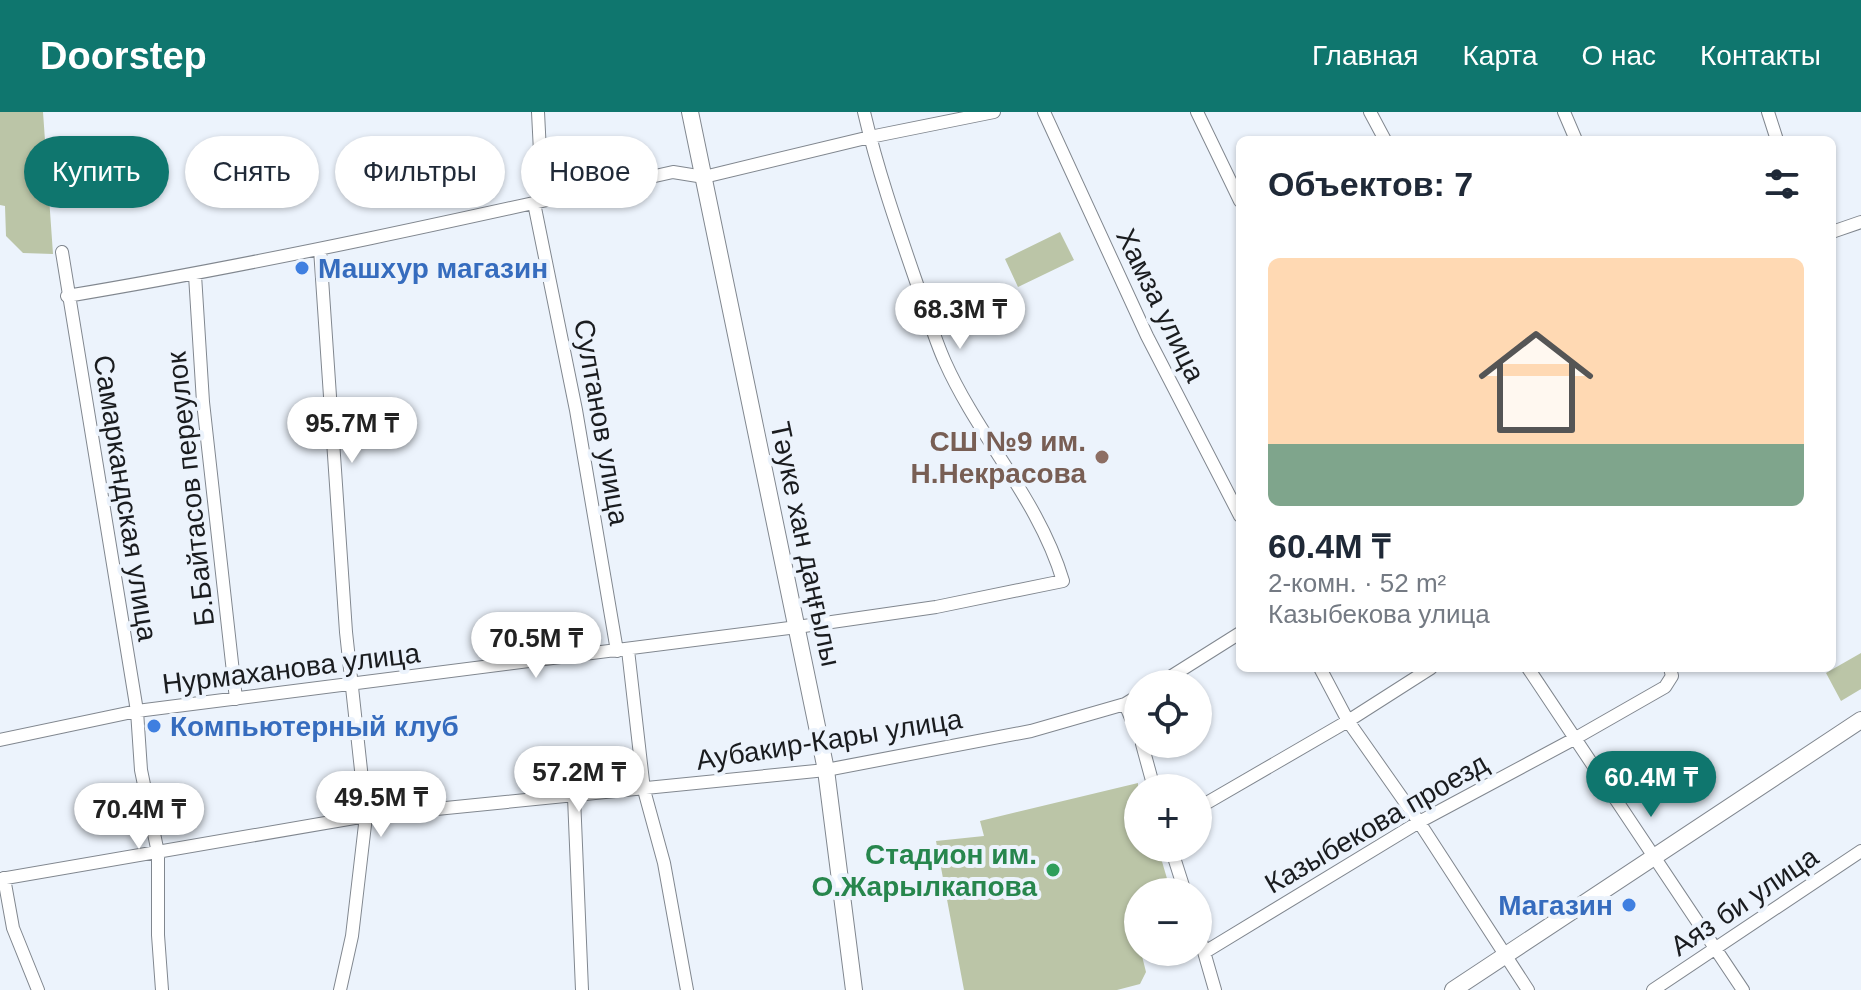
<!DOCTYPE html>
<html lang="ru">
<head>
<meta charset="utf-8">
<style>
	:root { --surface:#fff; --page:#f2f2f3; --text:#1f2937; --muted:#747a83; --line:#e0e1e3; --accent:#0f766e }
	body { margin:0; font-family:Arial,sans-serif; background:var(--page); color:var(--text); height:100vh; display:flex; flex-direction:column; font-size:30px; white-space:nowrap }
	* { box-sizing:border-box; margin:0 }
	p { font-size:26px; color:var(--muted) }
	.icon { flex:none; width:44px; height:44px; fill:none; stroke:currentColor; stroke-width:2; stroke-linecap:round; stroke-linejoin:round }
	.map { position:relative; flex:1; overflow:hidden }
	.drawer { position:absolute; left:1236px; top:24px; width:600px; height:536px; display:flex; flex-direction:column; background:var(--surface); border-radius:12px; box-shadow:0 2px 6px #0004 }
	.drawer>* { flex:none }
	.banner { position:absolute; left:24px; top:24px; width:760px; height:72px; display:flex; gap:16px }
	.controls { position:absolute; left:1124px; top:558px; display:grid; gap:16px }
	.controls a { display:grid; place-items:center; width:88px; height:88px; border-radius:50%; background:var(--surface); box-shadow:0 2px 6px #0004; font-size:40px }
	.price { position:absolute; translate:-50% -68px; padding:0 18px; border-radius:28px; background:#fff; color:#222; font-size:26px; line-height:52px; filter:drop-shadow(0 2px 4px #0008) }
	.price::after { content:''; position:absolute; left:50%; top:48px; width:24px; height:18px; margin-left:-12px; background:inherit; clip-path:polygon(0 0,100% 0,50% 100%) }
	.price.selected { background:var(--accent); color:#fff }
	ul { padding:0; list-style:none }
	li { display:grid; align-content:center; gap:16px; height:424px; padding:0 32px }
	li+li { border-top:2px solid var(--line) }
	li span { display:grid; place-items:center; height:248px; border-radius:12px; color:#555 }
	li>.icon { margin-inline-start:auto }
	span .icon { width:144px; height:144px; fill:#fffc; stroke-width:1 }
	li b { font-size:34px }
	h2 { display:flex; justify-content:space-between; align-items:center; height:96px; padding:0 32px; font-size:34px }
	.chip { padding:0 28px; border-radius:36px; background:var(--surface); box-shadow:0 2px 6px #0004; font-size:28px; line-height:72px }
	.chip.selected { background:var(--accent); color:#fff }
	header { display:flex; align-items:center; gap:48px; box-sizing:border-box; height:112px; padding:0 40px; background:var(--accent); color:#fff }
	header strong { font-size:38px }
	nav { display:flex; gap:44px; margin-inline-start:auto; font-size:28px }
	.map>svg:first-child { display:block }
	.green { fill:#bbc5a7 }
	.lines { fill:none; stroke-linecap:round; stroke-linejoin:round }
	.minor-casing { stroke:#81878f; stroke-width:14 }
	.tertiary-casing { stroke:#81878f; stroke-width:18 }
	.minor { stroke:#fff; stroke-width:12 }
	.tertiary { stroke:#fff; stroke-width:16 }
	.shop-dot { fill:#3f7fe0; stroke:#ecf3fc; stroke-width:3 }
	.education-dot { fill:#8d6e63; stroke:#ecf3fc; stroke-width:3 }
	.leisure-dot { fill:#2e9e5b; stroke:#ecf3fc; stroke-width:3 }
	.labels { text-anchor:middle; stroke-width:8; stroke-linejoin:round; paint-order:stroke }
	.shop-label { font-size:28px; font-weight:bold; fill:#366cbe; stroke:#ecf3fc; text-anchor:start }
	.street-label { font-size:28px; fill:#1a1c1f; stroke:#ecf3fc }
	.education-label { font-size:28px; font-weight:bold; fill:#785e54; stroke:#ecf3fc; text-anchor:end }
	.leisure-label { font-size:28px; font-weight:bold; fill:#27864d; stroke:#ecf3fc; text-anchor:end }
</style>
</head>
<body>
<header>
<strong>Doorstep</strong>
<nav><a>Главная</a><a>Карта</a><a>О нас</a><a>Контакты</a></nav>
</header>
<div class="map">
<svg width="1861" height="878" viewBox="0 0 1861 878">
	<rect width="100%" height="100%" fill="#ecf3fc"/>
	<!-- green -->
	<path class="green" d="M0,0H43L53,142L23,141L6,124L5,94L0,93Z
		M1060,120L1074,148L1018,175L1005,147Z
		M1861,541V577L1841,589L1826,561Z
		M1138,671V736H1158L1171,780H1138V840H1141L1146,860L1140,872L1117,878H964L936,729L984,724L980,709Z"/>
	<g class="lines">
		<!-- minor casing -->
		<g class="minor-casing">
			<path id="minor" d="M538,0L540,40L550,87
				M1044,0L1147,224L1240,404
				M1197,0L1240,89
				M1370,0L1385,28
				M1564,0L1576,28
				M1768,0L1777,28
				M534,91L576,298L617,539
				M1832,120L1861,110
				M320,137L346,520L366,704L352,824L340,878
				M62,140L137,599L141,658L158,741V823L162,878
				M195,163L203,290L236,587
				M67,184C271,150 472,105 673,60L704,65L870,25L994,0
				M628,538L644,678L664,751L687,878
				M1320,556L1348,609L1419,710L1528,878
				M1528,556L1743,878
				M1159,572L1240,521
				M1125,592L1138,623
				M0,628L137,599L797,515L936,495L1063,469C1039,388 979,326 945,250C934,226 927,200 918,175C898,117 878,60 864,0
				M1142,632L1154,676
				M574,685L582,878
				M1198,696L1348,609L1431,556
				M1171,736L1185,780
				M4,766L13,816L38,878
				M0,767L366,704L826,658L1031,619L1125,592L1138,584
				M1198,819L1215,878
				M1205,840L1419,710L1574,627L1665,575L1672,564L1670,556
				M1653,878L1861,739"/>
		</g>
		<!-- tertiary casing -->
		<g class="tertiary-casing">
			<path id="tertiary" d="M690,0L826,658L854,878
				M1453,878L1861,608"/>
		</g>
		<!-- minor -->
		<use href="#minor" class="minor"/>
		<!-- tertiary -->
		<use href="#tertiary" class="tertiary"/>
	</g>
	<!-- markers -->
	<g class="shop-dot">
		<circle cx="302" cy="156" r="8"/>
		<circle cx="154" cy="614" r="8"/>
		<circle cx="1629" cy="793" r="8"/>
	</g>
	<circle class="education-dot" cx="1102" cy="345" r="8"/>
	<circle class="leisure-dot" cx="1053" cy="758" r="8"/>
	<g class="labels">
		<!-- shop labels -->
		<g class="shop-label">
			<text x="318" y="166">Машхур магазин</text>
			<text x="170" y="624">Компьютерный клуб</text>
			<text x="1613" y="803" text-anchor="end">Магазин</text>
		</g>
		<!-- street labels -->
		<g class="street-label">
			<text transform="translate(1161 193) rotate(64)" y="10">Хамза улица</text>
			<text transform="translate(602 310) rotate(80)" y="10">Султанов улица</text>
			<text transform="translate(190 377) rotate(-96)" y="10">Б.Байтасов переулок</text>
			<text transform="translate(126 386) rotate(81)" y="10">Самаркандская улица</text>
			<text transform="translate(806 432) rotate(78)" y="10">Тәуке хан даңғылы</text>
			<text transform="translate(291 556) rotate(-7)" y="10">Нурмаханова улица</text>
			<text transform="translate(829 627) rotate(-9)" y="10">Аубакир-Кары улица</text>
			<text transform="translate(1376 711) rotate(-30)" y="10">Казыбекова проезд</text>
			<text transform="translate(1744 789) rotate(-34)" y="10">Аяз би улица</text>
		</g>
		<!-- education labels -->
		<g class="education-label">
			<text x="1086" y="339">СШ №9 им.<tspan x="1086" dy="32">Н.Некрасова</tspan></text>
		</g>
		<!-- leisure labels -->
		<g class="leisure-label">
			<text x="1037" y="752">Стадион им.<tspan x="1037" dy="32">О.Жарылкапова</tspan></text>
		</g>
	</g>
</svg>
<div class="controls">
<a><svg class="icon" aria-label="locate" viewBox="0 0 24 24"><circle cx="12" cy="12" r="6"/><path d="M12 2v4M12 18v4M2 12h4M18 12h4"/></svg></a>
<a>+</a>
<a>−</a>
</div>
<b class="price" style="left:960px;top:239px">68.3M ₸</b>
<b class="price" style="left:352px;top:353px">95.7M ₸</b>
<b class="price" style="left:536px;top:568px">70.5M ₸</b>
<b class="price" style="left:579px;top:702px">57.2M ₸</b>
<b class="price selected" style="left:1651px;top:707px">60.4M ₸</b>
<b class="price" style="left:381px;top:727px">49.5M ₸</b>
<b class="price" style="left:139px;top:739px">70.4M ₸</b>
<div class="banner">
<a class="chip selected">Купить</a>
<a class="chip">Снять</a>
<a class="chip">Фильтры</a>
<a class="chip">Новое</a>
</div>
<section class="drawer">
<h2>Объектов: 7<svg class="icon" aria-label="filters" viewBox="0 0 24 24"><path d="M4 7h16M4 17h16"/><circle cx="9" cy="7" r="2"/><circle cx="15" cy="17" r="2"/></svg></h2>
<ul>
<li><span style="background:linear-gradient(#ffd9b3 75%,#7fa58c 0)"><svg class="icon" aria-label="home" viewBox="0 0 24 24"><path d="M3 11l9-7 9 7M6 9v11h12V9"/></svg></span><div><b>60.4M ₸</b><p>2-комн. · 52 m²</p><p>Казыбекова улица</p></div></li>
</ul>
</section>
</div>
</body>
</html>
